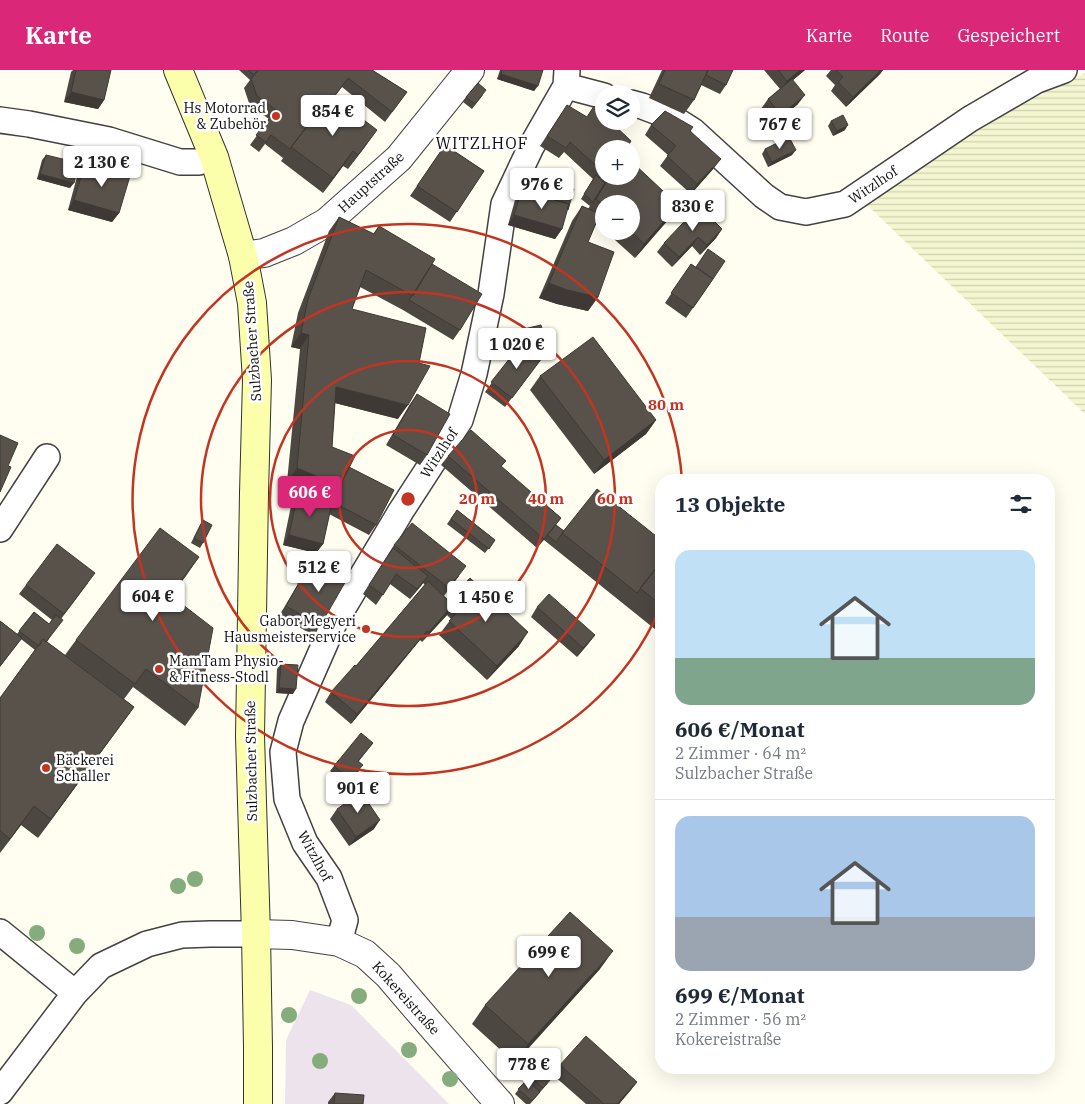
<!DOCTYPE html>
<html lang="de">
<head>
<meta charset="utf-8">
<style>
	:root { --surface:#fff; --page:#f2f2f3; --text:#1f2937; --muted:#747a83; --line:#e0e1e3; --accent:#db2777 }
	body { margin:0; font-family:"IBM Plex Serif",serif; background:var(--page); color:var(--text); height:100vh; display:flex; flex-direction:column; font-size:19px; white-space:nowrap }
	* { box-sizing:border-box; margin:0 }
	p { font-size:16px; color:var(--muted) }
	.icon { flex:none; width:28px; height:28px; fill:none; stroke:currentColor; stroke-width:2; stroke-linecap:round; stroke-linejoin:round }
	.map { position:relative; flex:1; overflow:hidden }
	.side { position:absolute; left:655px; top:404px; width:400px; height:600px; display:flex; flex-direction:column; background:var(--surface); border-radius:20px; box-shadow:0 5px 20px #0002 }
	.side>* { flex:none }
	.fabs { position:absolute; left:595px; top:15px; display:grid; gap:10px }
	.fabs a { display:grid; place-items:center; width:45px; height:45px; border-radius:50%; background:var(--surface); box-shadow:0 5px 20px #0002; font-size:25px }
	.price { position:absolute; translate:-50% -42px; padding:0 11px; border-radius:5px; background:#fff; color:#222; font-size:16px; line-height:32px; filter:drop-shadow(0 1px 2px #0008) }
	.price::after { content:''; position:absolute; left:50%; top:30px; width:15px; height:11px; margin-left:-8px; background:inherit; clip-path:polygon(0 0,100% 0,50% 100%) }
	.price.current { background:var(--accent); color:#fff }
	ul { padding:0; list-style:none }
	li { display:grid; align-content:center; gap:10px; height:265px; padding:0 20px }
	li+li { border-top:1px solid var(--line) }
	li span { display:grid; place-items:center; height:155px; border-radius:15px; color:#555 }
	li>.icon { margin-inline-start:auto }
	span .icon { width:90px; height:90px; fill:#fffc; stroke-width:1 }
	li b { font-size:21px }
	h2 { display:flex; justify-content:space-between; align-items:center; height:60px; padding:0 20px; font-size:21px }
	header { display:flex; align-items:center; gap:30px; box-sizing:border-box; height:70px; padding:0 25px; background:var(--accent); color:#fff }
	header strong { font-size:24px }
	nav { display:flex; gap:28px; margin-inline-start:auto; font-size:18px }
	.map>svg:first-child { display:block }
	.industrial { fill:#ede3ed }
	.farmland { fill:url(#farmland-rules) }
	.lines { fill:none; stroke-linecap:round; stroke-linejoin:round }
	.minor-casing { stroke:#424242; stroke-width:28 }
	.tertiary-casing { stroke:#424242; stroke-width:30 }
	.secondary-casing { stroke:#313131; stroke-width:30 }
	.minor { stroke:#fff; stroke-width:25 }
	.tertiary { stroke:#fff; stroke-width:28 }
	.secondary { stroke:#fbffab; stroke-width:28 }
	.tree { fill:#84ac7c }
	.wall { fill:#4c4740 }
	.shaded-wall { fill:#3e3934 }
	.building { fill:#58524b; stroke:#3e3934 }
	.ring { fill:none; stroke:#c33523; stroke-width:2.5 }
	.poi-dot { fill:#c33523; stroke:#fff; stroke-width:2 }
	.labels { text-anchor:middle; stroke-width:5; stroke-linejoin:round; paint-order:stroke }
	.poi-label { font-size:14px; fill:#0f0f0f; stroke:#fff; text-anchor:end }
	.street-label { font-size:14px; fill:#0f0f0f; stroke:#fff }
	.quarter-label { font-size:16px; letter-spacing:1px; fill:#0f0f0f; stroke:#fff }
	.centre { fill:#c33523; stroke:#fff; stroke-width:2.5 }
	.ring-label { font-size:15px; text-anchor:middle; font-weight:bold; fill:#c33523; stroke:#fff; stroke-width:5; stroke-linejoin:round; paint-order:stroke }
</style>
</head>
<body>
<header>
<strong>Karte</strong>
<nav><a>Karte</a><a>Route</a><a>Gespeichert</a></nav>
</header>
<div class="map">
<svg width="1085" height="1034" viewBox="0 0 1085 1034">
	<defs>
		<pattern id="farmland-rules" width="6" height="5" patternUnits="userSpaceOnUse" patternTransform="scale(1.25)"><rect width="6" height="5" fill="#f3f6cf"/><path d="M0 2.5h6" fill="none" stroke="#cfd2b1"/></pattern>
	</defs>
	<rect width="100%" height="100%" fill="#fffef0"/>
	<!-- industrial -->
	<path class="industrial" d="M310,920L351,935L449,1034H285L286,970Z"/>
	<!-- farmland -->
	<path class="farmland" d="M1085,3V344L864,132L980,55L1044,20Z"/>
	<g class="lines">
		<!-- minor casing -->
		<g class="minor-casing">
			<path id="minor" d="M566,16L604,26
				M631,33L642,36L671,47L693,61L764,126L780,137L806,142L845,134L970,49L1037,10L1064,0
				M0,50L29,54L109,70L180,92H199L214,87
				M0,459L47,387
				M0,862L75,923
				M339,872L345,850L329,808L305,773L287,729L283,682L291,651L334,553L401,441L460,350L474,304L491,224L504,134L531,77L566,16L567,0
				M0,1022L75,923L101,896L147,874L182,865L210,864H256"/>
		</g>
		<!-- tertiary casing -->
		<g class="tertiary-casing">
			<path id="tertiary" d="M243,186L264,183L294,171L327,152L399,88L470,0
				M256,864L292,865L339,872L365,884L388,905L430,954L500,1034"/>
		</g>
		<!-- secondary casing -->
		<g class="secondary-casing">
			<path id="secondary" d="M178,0L214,87L243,186L252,233L257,310L254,423L250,666L256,864L258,977V1034"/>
		</g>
		<!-- minor -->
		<use href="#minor" class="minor"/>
		<!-- tertiary -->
		<use href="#tertiary" class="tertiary"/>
		<!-- secondary -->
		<use href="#secondary" class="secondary"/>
	</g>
	<!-- trees -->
	<g class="tree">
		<circle cx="195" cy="809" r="8"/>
		<circle cx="178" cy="816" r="8"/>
		<circle cx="37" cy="863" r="8"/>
		<circle cx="77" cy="876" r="8"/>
		<circle cx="359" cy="926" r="8"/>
		<circle cx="289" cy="945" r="8"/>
		<circle cx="409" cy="980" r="8"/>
		<circle cx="320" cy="991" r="8"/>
		<circle cx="450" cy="1009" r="8"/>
	</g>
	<!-- wall -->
	<path class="wall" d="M73,0H109L104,30L98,39L64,32L71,2Z
		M239,0H372L407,22L385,52L342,17L334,27L367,74L348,99L343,96L323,123L281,91L286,84L283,88L265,74L259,82L250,75L269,49L250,36L244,18L250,10Z
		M500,0H543L534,21L497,9Z
		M662,0H733L726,15L720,24L701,15L694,30L684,44L649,28Z
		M764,0H805L793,10L798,34L774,54L761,39L768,29L780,19Z
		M831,0H883L880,4L846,37L831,21L835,15L826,6Z
		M483,25L472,39L463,32L466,27Z
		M567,35L604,79V106H631L668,150L635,188L605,161H631L604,134V160L596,153L588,172L598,227L588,241L557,234L539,228L572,151L582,136L588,139L590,136L581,129L593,109L564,82L559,88L540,76Z
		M831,51L845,60L833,66L828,56Z
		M651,55L691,61L714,98L691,124L660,96L668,85L645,65Z
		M445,75L484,101L450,152L410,126Z
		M765,79L792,85L768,97L762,84Z
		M46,85L70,118L37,109L42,90Z
		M85,93L119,143L112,152L68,140L78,103Z
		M556,114L566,143L562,159L555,169L508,155L515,130L522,120L549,128L552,119Z
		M339,147L373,164L379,156L432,194L460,260L453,270L403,240L360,217L352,239L398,349L335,333L332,377L349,397L376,455L369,465L329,444L323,474L316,483L283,475L292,431L298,422L328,432L330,430L287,412L300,279L291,277L298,243L329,161Z
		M722,159L716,168L700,185L692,176L672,197L657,182L664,173Z
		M691,194L713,209L686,248L665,233Z
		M515,261L545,271L541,276L529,278L542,288L505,337L485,322L515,281L512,266Z
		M540,306L656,350L646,364L594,404L530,320Z
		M417,324L427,385L420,395L386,375L410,334Z
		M448,386L506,391L501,397L561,448L556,455L564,461L655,465L661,462V564L544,470L537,478L441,395Z
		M457,440L495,470L485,483L447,454Z
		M203,450V473L200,478L191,473L200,455Z
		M394,475L459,506L444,526L449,531L452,526L519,576L487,610L439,565L451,549L447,545L422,572L420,570L351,654L325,632L331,622L356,596L425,515L423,513L410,529L390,514L376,535L363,524Z
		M199,487L170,526L198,638L185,656L133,617L124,629L134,637L38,768L21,755L0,783V628L35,580L21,569L0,597V551L17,564L34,542L49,554L52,550L19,524L26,515L88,513L61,549L47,572L65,585L76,570Z
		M329,490L320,556L313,565L279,546L298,514L304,504L316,511Z
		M537,537L595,565L588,574L577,587L531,547Z
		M281,594L293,624L276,623L277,599Z
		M373,673L359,691L360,700L347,714L330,701L334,696Z
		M337,739L374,759L349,776L330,749Z
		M600,899L515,993L472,954L485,935Z
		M560,995L637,1012L630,1021L619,1034H586L553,1005Z
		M529,1006L548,1013L530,1034H526L515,1024Z
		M335,1023L363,1034H328V1032Z"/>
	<!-- shaded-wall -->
	<path class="shaded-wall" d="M800,0H805L781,20L787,11Z
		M881,0H883L880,4L846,37L853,27Z
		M501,4L538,16L534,21L497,9Z
		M71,22L104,30L98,39L64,32Z
		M805,25L798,34L774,54L781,45Z
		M848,55L845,60L833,66L837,61Z
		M377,60L367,74L348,99L358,85Z
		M796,80L792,85L768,97L772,92Z
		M353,81L343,96L323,123L333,108Z
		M721,89L714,98L691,124L697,114Z
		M40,104L74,113L70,118L37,109Z
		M74,130L119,143L112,152L68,140Z
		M678,135L668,150L635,188L644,174Z
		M514,145L562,159L555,169L508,155Z
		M722,159L716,168L700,185L707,175Z
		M698,167L692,176L672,197L679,187Z
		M549,213L598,227L588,241L557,234L539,228Z
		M301,263L309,265L300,279L291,277Z
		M545,271L541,276L515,281L518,277Z
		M336,317L408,335L398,349L327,331Z
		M656,350L646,364L594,404L604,390Z
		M297,398L340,416L330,430L287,412Z
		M289,465L323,474L316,483L283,475Z
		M199,487L186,506L157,544L170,525Z
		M428,506L421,516L410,529L417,519Z
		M453,535L447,545L422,572L429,562Z
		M427,561L420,570L351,654L357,644Z
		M528,562L519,576L487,610L497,596Z
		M595,565L588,574L577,587L583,578Z
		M279,618L296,619L293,624L276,623Z
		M134,637L121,655L38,768L51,749Z
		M34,736L21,755L0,783L10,769Z
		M380,750L374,759L349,776L356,767Z
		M613,881L600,899L515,993L528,974Z
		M637,1012L630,1021L619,1034H617Z"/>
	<!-- building -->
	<path class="building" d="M76,0H111L104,30L71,22Z
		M248,0H258L254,5Z
		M258,0H372L407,22L392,42L348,8L334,27L331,25L290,79L271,65L266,72L256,65L276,40L257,26L251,9Z
		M502,0H543L538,16L501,4Z
		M665,0H708L694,30L659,14Z
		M708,0H733L726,15L706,5Z
		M778,0H800L787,11Z
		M836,0H881L853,27L838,12L843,7Z
		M792,9L805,25L781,45L768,29Z
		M478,13L486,20L475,34L466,27Z
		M331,25L377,60L358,85L353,81L333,108L291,77Z
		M567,35L587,47L594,36L604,45V51H610L631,71L626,79H604V103L570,72L566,78L547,66Z
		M665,41L693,57L690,61L721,89L697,114L667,86L676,76L651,55Z
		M843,45L848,55L837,61L831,51Z
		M789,67L796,80L772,92L765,79Z
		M445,75L484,101L457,142L417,116Z
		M631,79L636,83L631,88Z
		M46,85L79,93L74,113L40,104Z
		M631,91L678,135L644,174L631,161V134H604V136L596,129L610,106H631Z
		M85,93L130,106L119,143L74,130Z
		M596,105L605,113L593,132L584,124Z
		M556,114L574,119L568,140L567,139L569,134L551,129Z
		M522,120L569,134L562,159L514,145Z
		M582,136L600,144L588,172L614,182L598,227L567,220L549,213Z
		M699,136L722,159L707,175L698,167L679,187L664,173Z
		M339,147L374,164L379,156L435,189L413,226L366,200L352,239L426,258L419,293L430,296L408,335L336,317L332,377L355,386L340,416L297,398L309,265L301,263L308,229Z
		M708,179L725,191L713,209L696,197Z
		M432,194L482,224L460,260L409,230Z
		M691,194L713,209L693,238L671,223Z
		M541,255L545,271L525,275L522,273L518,277L515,261Z
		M593,267L656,350L604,390L540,306Z
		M522,273L542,288L512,328L491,312Z
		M417,324L450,344L427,385L393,365Z
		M471,360L506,391L501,396L561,448L544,469L448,386Z
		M0,365L18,373L8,396L11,397L0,422Z
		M349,397L394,420L376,455L331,431Z
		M597,419L661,470V492L637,523L562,463Z
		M298,422L332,433L323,474L289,465Z
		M457,440L495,470L489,479L451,449Z
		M203,450L212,455L203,473L194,468Z
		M412,453L466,496L449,518L394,475Z
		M556,455L564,461L556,472L547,465Z
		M160,458L199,487L170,525L213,558L198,638L146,599L135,614L76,570Z
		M659,460L661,462V470L655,465Z
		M57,474L95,503L64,544L26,515Z
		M393,478L428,506L417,519L396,504L383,525L369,515Z
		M329,490L351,502L320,556L286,536L304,504L317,511Z
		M661,492V535L640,518Z
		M470,508L528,562L497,596L449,551L463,536L452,526Z
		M428,511L453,535L429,562L427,561L357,644L331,622L355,595L356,596Z
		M549,524L595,565L583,578L537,537Z
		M34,542L49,554L56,545L63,550L46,572L43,569L39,576L19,561Z
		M0,551L22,568L0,596Z
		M43,569L134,637L51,749L34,736L10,769L0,761V628Z
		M281,594L298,595L296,619L279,618Z
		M361,663L373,673L358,691L363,695L350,709L334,696Z
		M361,722L380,750L356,767L337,739Z
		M570,842L613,881L528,974L485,935Z
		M586,966L637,1012L617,1034H604L560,995Z
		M538,997L551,1009L543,1018L529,1006Z
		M527,1010L540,1022L532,1031L518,1019Z
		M335,1023L364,1025L363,1034H334Z"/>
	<!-- distance rings -->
	<g class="ring">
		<circle cx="408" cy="429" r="69"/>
		<circle cx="408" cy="429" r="138"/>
		<circle cx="408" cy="429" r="207"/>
		<path d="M661 536A275 275 0 1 1 682 410"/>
	</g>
	<!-- markers -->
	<g class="poi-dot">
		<circle cx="276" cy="46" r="5"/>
		<circle cx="366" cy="559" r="5"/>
		<circle cx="159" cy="599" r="5"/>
		<circle cx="46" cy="698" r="5"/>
	</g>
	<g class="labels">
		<!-- poi labels -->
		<g class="poi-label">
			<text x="266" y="43">Hs Motorrad<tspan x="266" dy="16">&amp; Zubehör</tspan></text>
			<text x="356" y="556">Gabor Megyeri<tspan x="356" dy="16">Hausmeisterservice</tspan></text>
			<text x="169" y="596" text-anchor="start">MamTam Physio-<tspan x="169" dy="16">&amp; Fitness-Stodl</tspan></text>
			<text x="56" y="695" text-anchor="start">Bäckerei<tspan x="56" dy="16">Schaller</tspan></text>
		</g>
		<!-- street labels -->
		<g class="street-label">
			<text transform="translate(371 112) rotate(-42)" y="5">Hauptstraße</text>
			<text transform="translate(873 115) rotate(-34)" y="5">Witzlhof</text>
			<text transform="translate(252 271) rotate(-94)" y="5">Sulzbacher Straße</text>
			<text transform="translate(439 383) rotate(-57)" y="5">Witzlhof</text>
			<text transform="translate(251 691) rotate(-91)" y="5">Sulzbacher Straße</text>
			<text transform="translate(315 786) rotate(61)" y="5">Witzlhof</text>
			<text transform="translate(406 928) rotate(48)" y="5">Kokereistraße</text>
		</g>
		<!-- quarter labels -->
		<g class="quarter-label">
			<text x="482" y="79">WITZLHOF</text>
		</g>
	</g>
	<circle cx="408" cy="429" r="8" class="centre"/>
	<g class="ring-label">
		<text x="666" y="340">80 m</text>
		<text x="477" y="434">20 m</text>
		<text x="546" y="434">40 m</text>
		<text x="615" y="434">60 m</text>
	</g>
</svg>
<div class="fabs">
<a><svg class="icon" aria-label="layers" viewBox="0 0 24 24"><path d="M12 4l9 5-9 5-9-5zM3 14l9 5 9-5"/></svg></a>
<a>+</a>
<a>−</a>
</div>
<b class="price" style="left:333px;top:67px">854 €</b>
<b class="price" style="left:780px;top:80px">767 €</b>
<b class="price" style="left:102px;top:118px">2 130 €</b>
<b class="price" style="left:542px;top:140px">976 €</b>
<b class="price" style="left:693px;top:162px">830 €</b>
<b class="price" style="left:517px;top:300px">1 020 €</b>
<b class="price current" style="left:310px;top:448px">606 €</b>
<b class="price" style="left:319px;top:523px">512 €</b>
<b class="price" style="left:153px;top:552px">604 €</b>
<b class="price" style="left:486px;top:553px">1 450 €</b>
<b class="price" style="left:358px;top:744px">901 €</b>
<b class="price" style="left:549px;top:908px">699 €</b>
<b class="price" style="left:529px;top:1020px">778 €</b>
<section class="side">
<h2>13 Objekte<svg class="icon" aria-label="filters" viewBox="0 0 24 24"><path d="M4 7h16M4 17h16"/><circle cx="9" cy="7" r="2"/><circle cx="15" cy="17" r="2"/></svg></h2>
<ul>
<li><span style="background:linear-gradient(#bfe0f5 70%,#7fa58c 0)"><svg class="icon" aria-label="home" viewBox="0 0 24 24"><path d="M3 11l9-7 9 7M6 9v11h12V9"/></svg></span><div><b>606 €/Monat</b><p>2 Zimmer · 64 m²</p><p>Sulzbacher Straße</p></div></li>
<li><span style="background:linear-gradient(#a9c7e8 65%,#9aa5b1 0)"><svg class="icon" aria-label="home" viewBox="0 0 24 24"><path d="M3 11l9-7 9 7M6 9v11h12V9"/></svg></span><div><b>699 €/Monat</b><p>2 Zimmer · 56 m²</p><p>Kokereistraße</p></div></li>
</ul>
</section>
</div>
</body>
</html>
